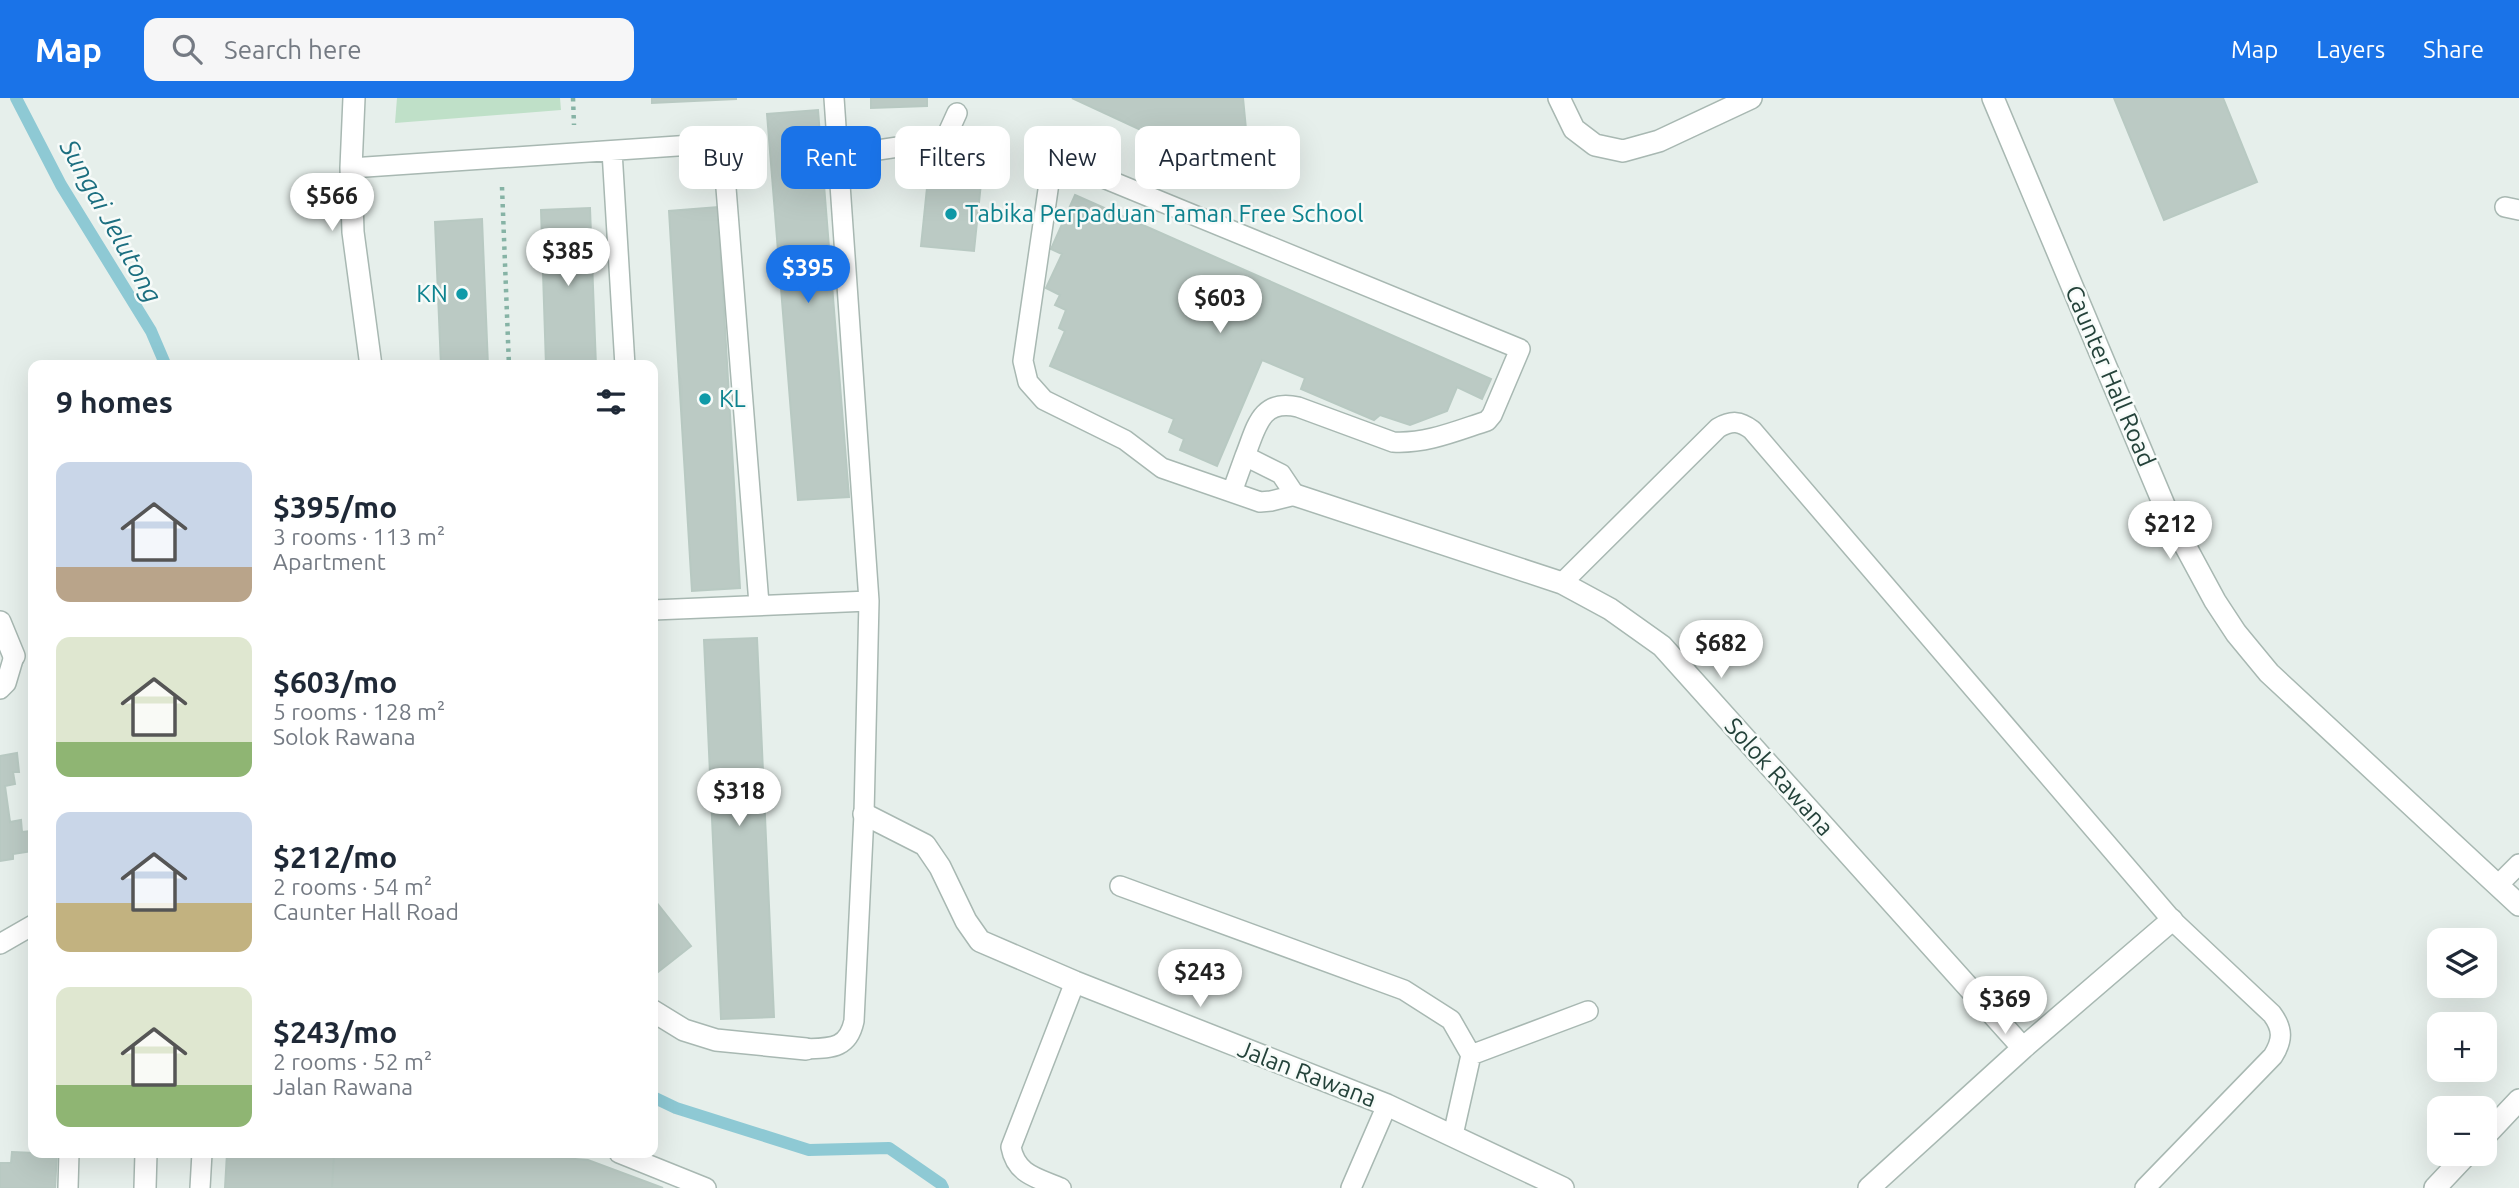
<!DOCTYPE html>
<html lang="en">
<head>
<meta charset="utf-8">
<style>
	:root { --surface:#fff; --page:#f6f6f7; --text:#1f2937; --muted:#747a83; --accent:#1a73e8 }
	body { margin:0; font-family:Ubuntu,sans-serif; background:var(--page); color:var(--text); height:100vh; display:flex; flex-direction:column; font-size:26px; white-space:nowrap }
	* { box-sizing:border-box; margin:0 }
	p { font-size:23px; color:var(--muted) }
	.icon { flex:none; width:38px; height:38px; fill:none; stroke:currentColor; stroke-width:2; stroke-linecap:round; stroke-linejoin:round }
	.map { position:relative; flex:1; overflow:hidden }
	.side { position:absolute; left:28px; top:262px; width:630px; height:798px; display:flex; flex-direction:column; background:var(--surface); border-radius:14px; box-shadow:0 7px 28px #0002 }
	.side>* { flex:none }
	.top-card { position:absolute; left:679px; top:28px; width:665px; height:63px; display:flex; gap:14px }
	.tools { position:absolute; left:2427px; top:830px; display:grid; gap:14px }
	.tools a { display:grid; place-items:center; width:70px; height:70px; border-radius:14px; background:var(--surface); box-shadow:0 7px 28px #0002; font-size:35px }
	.price { position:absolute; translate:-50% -60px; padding:0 16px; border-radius:24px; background:#fff; color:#222; font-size:23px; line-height:46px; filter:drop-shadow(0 2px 4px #0008) }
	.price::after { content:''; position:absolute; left:50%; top:42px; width:21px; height:16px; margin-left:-10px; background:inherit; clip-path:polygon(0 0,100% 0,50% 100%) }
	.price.active { background:var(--accent); color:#fff }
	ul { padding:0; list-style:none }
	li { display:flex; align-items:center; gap:21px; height:175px; padding:0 28px }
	li span { display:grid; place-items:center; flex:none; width:196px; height:140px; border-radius:14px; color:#555 }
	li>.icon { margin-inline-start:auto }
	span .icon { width:84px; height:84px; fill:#fffc; stroke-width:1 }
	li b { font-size:30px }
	h2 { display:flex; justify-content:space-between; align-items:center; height:84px; padding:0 28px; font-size:30px }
	.tag { padding:0 24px; border-radius:14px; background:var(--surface); box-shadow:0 7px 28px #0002; font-size:24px; line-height:63px }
	.tag.active { background:var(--accent); color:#fff }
	header { display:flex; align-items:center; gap:42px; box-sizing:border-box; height:98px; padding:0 35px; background:var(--accent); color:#fff }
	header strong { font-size:33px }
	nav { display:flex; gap:38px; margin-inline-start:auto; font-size:24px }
	.search { width:490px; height:63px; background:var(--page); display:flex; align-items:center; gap:18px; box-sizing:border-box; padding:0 24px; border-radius:14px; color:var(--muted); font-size:26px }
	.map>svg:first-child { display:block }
	.green { fill:#bfe0c8 }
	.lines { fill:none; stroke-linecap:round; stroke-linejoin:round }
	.stream { stroke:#8ec9d4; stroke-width:12 }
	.building { fill:#bbcac4; stroke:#b8c9c2; stroke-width:2 }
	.service-casing { stroke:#a8b8b2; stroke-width:22 }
	.minor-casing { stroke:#a8b8b2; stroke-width:24 }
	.tertiary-casing { stroke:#a8b8b2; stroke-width:24 }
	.path { stroke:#86b3a5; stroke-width:4.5; stroke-dasharray:3.5 5; stroke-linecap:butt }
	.service { stroke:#fff; stroke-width:19 }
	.minor { stroke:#fff; stroke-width:21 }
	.tertiary { stroke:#fff; stroke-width:21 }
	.culture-dot { fill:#0f9aa8; stroke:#f7fbf9; stroke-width:2.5 }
	.labels { text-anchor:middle; stroke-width:5; stroke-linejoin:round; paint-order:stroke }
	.culture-label { font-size:24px; fill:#0d838f; stroke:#f7fbf9; text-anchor:start }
	.street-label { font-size:24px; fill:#24423a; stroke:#f7fbf9 }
	.water-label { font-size:26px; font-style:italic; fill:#1c6f80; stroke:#f7fbf9 }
</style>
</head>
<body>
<header>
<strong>Map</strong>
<div class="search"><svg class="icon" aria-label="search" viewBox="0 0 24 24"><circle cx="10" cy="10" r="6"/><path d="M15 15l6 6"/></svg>Search here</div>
<nav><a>Map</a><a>Layers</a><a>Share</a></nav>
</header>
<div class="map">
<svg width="2519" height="1090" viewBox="0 0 2519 1090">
	<rect width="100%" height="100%" fill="#e6efeb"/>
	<!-- green -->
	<path class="green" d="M397,0H560L561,12L395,25Z"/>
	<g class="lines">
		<!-- stream -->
		<path class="stream" d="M16,0L61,87L151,233L166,268
			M653,999L676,1010L809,1052L889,1050L941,1086L943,1090"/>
	</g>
	<!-- building -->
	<path class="building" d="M652,0H736V1L652,5Z
		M871,0H927V8L871,10Z
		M1072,0H1243L1251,83Z
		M2114,0H2223L2257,84L2164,122Z
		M818,12L849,399L798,402L767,16Z
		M928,80L981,85L974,153L921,148Z
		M1075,97L1491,281L1482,301L1457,289L1447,313L1410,327L1380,317L1374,322L1301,291L1305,280L1262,262L1217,368L1180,352L1184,341L1169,334L1174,321L1050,268L1065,233L1059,230L1066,212L1055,207L1060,197L1046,190L1062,156L1051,151Z
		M718,109L740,490L692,493L669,113Z
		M590,110L596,268H546L541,112Z
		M482,121L488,268H441L435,124Z
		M757,540L774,919L721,921L704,542Z
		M17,655L19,674H13L15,686L5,688L10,724L21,722L22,734L30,733L33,753L13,756V761L0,763V658Z
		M653,800L691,848L653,878Z
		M12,1054L57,1056L55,1090H0V1065H11Z
		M227,1055H334L332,1090H225Z
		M227,1055H537V1058L588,1062L663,1090H225Z"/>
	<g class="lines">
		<!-- service casing -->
		<g class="service-casing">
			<path id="service" d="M612,53L625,268
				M838,58L938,43L947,37L957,15
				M351,70L692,47C717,51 722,67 726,90L759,506
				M1084,72L1520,251L1492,317L1487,323C1456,333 1426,346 1393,344L1298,309C1260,300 1256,331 1245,358L1281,376L1295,397L1271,403L1260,404L1162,370L1125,342L1044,302L1028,284L1023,263L1049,85L1064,73Z
				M2505,109L2519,112
				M1232,394L1245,358
				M1562,485L1718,330C1732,322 1740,323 1752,332L2172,822L2272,916C2283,931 2283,942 2273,958L2145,1090
				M653,512L869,503
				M0,591L6,585L14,558
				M2498,787L2519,766
				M1120,788L1404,892L1451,922L1471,957L1453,1037
				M0,846L33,827
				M806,951C831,950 848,951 854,923L864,716L869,503L834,0
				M1471,957L1588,913
				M619,1055L706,1090
				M68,1090L69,1055
				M200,1090L202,1055
				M1061,1090C1038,1080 1016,1077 1011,1049L1075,884
				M1351,1090L1387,1007"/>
		</g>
		<!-- minor casing -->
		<g class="minor-casing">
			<path id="minor" d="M354,0L351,70L353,134L371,268
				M1559,0L1574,31L1595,47L1623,53L1659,43L1751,0
				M1295,397L1562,485L1610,511L1662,548L2023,950
				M0,524L14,558
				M864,716L925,747L940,769L966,823L980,843L1075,884L1387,1007L1563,1090
				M653,913L684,932L716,942L806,951
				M2485,1038L2519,1002
				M145,1090L146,1055
				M1869,1090L2023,950L2172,822
				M2435,1090L2468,1055"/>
		</g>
		<!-- tertiary casing -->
		<g class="tertiary-casing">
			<path id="tertiary" d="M1993,0L2167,414L2215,503L2236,535L2269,575L2519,807"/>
		</g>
		<!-- path -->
		<path class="path" d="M573,0L574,27
			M502,89L509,268"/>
		<!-- service -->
		<use href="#service" class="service"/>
		<!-- minor -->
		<use href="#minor" class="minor"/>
		<!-- tertiary -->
		<use href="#tertiary" class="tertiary"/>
	</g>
	<!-- markers -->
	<g class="culture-dot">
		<circle cx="951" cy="116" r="7"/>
		<circle cx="462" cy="196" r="7"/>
		<circle cx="705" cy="301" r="7"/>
	</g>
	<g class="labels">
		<!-- culture labels -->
		<g class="culture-label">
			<text x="965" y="124">Tabika Perpaduan Taman Free School</text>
			<text x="448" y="204" text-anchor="end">KN</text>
			<text x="719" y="309">KL</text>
		</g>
		<!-- street labels -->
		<g class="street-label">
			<text transform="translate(2110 278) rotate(67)" y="8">Caunter Hall Road</text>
			<text transform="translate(1779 679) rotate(48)" y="8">Solok Rawana</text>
			<text transform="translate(1307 976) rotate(21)" y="8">Jalan Rawana</text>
		</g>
		<!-- water labels -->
		<g class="water-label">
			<text transform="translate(111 123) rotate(61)" y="9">Sungai Jelutong</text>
		</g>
	</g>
</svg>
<div class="tools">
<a><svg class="icon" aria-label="layers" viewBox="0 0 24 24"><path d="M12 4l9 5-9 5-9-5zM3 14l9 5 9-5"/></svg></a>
<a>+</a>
<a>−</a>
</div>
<b class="price" style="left:332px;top:135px">$566</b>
<b class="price" style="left:568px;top:190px">$385</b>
<b class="price active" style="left:808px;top:207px">$395</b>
<b class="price" style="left:1220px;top:237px">$603</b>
<b class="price" style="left:2170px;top:463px">$212</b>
<b class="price" style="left:1721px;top:582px">$682</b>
<b class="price" style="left:739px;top:730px">$318</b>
<b class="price" style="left:1200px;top:911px">$243</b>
<b class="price" style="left:2005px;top:938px">$369</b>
<div class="top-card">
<a class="tag">Buy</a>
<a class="tag active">Rent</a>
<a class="tag">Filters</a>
<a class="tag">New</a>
<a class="tag">Apartment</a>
</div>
<section class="side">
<h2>9 homes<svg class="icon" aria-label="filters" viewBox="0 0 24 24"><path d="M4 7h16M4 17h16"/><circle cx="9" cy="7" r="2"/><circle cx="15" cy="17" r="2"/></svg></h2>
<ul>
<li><span style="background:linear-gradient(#c9d6e8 75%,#b9a48a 0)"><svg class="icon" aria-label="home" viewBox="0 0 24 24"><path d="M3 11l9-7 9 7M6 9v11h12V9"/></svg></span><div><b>$395/mo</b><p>3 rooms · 113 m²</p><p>Apartment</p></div></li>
<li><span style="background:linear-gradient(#dfe7d0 75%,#8fb573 0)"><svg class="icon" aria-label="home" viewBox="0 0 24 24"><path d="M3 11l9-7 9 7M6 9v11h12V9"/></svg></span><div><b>$603/mo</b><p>5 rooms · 128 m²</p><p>Solok Rawana</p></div></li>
<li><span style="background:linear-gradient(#c9d6e8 65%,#c2b280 0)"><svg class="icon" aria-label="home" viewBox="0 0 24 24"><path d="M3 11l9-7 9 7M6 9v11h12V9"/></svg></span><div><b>$212/mo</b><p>2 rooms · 54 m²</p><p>Caunter Hall Road</p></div></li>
<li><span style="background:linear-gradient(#dfe7d0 70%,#8fb573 0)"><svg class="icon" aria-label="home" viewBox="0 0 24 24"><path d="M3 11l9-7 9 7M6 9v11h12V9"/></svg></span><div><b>$243/mo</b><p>2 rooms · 52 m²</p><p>Jalan Rawana</p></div></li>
</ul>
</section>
</div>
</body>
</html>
